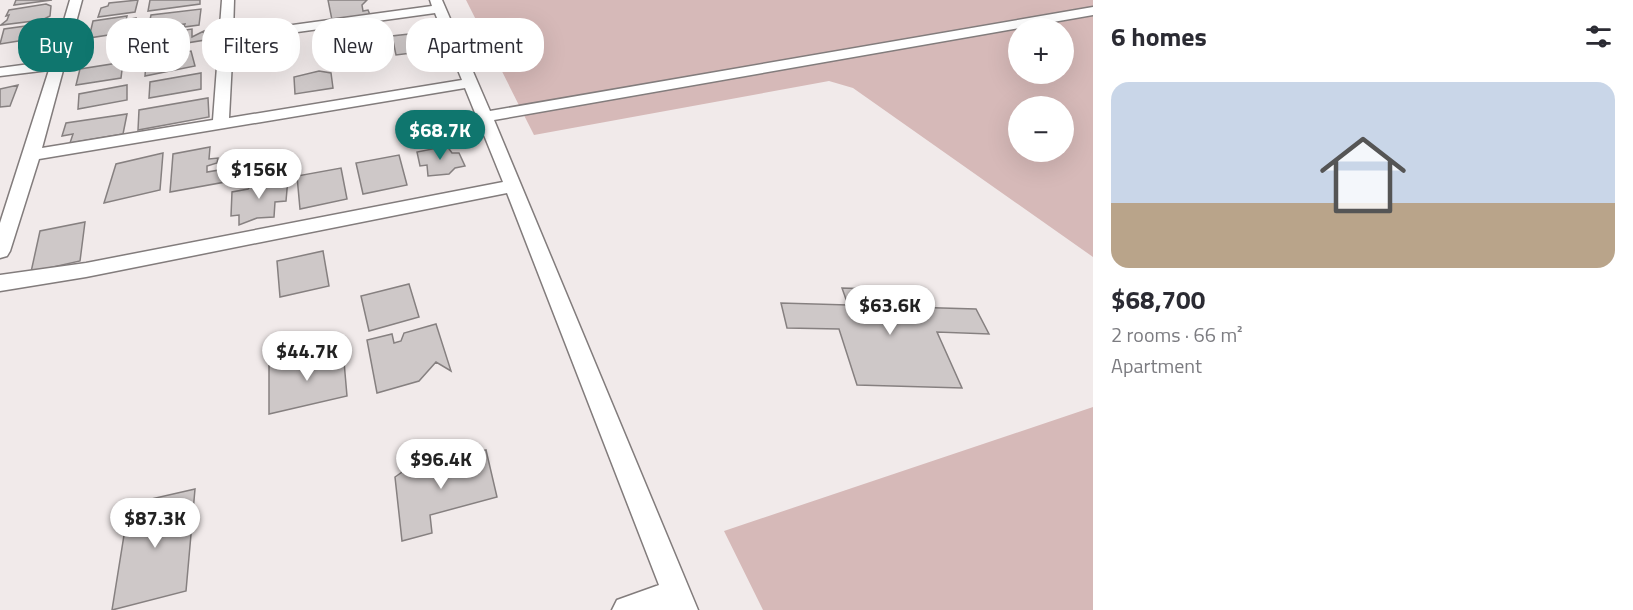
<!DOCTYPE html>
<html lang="en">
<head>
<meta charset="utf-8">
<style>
	:root { --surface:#fff; --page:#f7f7f7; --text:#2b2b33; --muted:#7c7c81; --line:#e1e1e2; --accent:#0f766e }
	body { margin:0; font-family:"Titillium Web",sans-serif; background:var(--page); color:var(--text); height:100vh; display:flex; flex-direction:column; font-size:22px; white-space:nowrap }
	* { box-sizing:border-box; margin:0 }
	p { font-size:20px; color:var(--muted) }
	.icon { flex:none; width:33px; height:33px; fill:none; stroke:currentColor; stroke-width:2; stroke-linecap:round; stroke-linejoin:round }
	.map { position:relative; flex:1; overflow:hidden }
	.drawer { display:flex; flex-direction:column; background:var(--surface); width:540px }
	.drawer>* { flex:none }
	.guide { position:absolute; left:18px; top:18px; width:570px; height:54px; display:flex; gap:12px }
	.buttons { position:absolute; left:1008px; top:18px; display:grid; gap:12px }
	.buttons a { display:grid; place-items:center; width:66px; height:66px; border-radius:50%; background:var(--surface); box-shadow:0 6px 24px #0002; font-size:30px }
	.price { position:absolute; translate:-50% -51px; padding:0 14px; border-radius:21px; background:#fff; color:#222; font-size:20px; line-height:39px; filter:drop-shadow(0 2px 3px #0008) }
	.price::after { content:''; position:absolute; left:50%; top:36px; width:18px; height:14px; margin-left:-9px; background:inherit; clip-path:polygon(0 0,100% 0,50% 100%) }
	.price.current { background:var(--accent); color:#fff }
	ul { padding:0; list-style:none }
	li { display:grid; align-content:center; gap:12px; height:318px; padding:0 18px }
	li+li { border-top:2px solid var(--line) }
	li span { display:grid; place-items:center; height:186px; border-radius:18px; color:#555 }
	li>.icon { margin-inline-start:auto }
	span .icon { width:108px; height:108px; fill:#fffc; stroke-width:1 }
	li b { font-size:26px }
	h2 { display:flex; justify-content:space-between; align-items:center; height:72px; padding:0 18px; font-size:26px }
	.tag { padding:0 21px; border-radius:24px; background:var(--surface); box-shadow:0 6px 24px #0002; font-size:21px; line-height:54px }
	.tag.current { background:var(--accent); color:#fff }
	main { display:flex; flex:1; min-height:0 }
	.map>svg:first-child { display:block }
	.green { fill:#d6b9b8; fill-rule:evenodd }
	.building { fill:#cec8c8; stroke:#868080; stroke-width:1.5 }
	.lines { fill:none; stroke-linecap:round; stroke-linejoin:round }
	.street-casing { stroke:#827c7c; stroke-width:3 }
	.street { fill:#fff; fill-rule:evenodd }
</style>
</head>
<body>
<main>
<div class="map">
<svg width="1093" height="610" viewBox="0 0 1093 610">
	<rect width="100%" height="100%" fill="#f1eaea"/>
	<!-- green -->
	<path class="green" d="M466,0H1093V257L853,88L829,81L534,135ZM1018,28H1064V74H1018ZM1018,106H1064V152H1018Z
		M1093,407V610H763L724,531Z"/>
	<!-- building -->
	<path class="building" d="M16,0H52L14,5Z
		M138,0L135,12L98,17L101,8L108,6L109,3Z
		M150,0H200V4L148,11Z
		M328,0H367L362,5L363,11L368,10L370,15L332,20Z
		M46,4L51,6L50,16L42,20L1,25L7,20L9,15L6,16L9,10Z
		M201,9L199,25L184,27L185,24L148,29L151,15Z
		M127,16L126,20L136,18L134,31L89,38L93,21Z
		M48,23L43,37L0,44L4,29Z
		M192,29V37L204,31L205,40L149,49L150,35Z
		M409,34L425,41L427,51L396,55L392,36Z
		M191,51L195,66L145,76L146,62L150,61V58Z
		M131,61L130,69L122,70L121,78L76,85L80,69Z
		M319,71L331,73L333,88L295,94L294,77Z
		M201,73V89L149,98L150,82Z
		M18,85L10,106L0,107V89Z
		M127,85V100L78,109L79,94Z
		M208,98L209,117L138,130L139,110Z
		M127,114L123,134L70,143L73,134L62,136L66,123Z
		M447,146L452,153H459L465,166L455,168L449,174L428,176L427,165L420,166L417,152Z
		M210,147L209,159L218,158L217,163L207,166V172L225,169V182L170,192L173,154Z
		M163,153L160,190L104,203L116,164Z
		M399,155L407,185L363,194L356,163Z
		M341,168L347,199L300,209L297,176Z
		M288,178L286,201L275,202L274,217L257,218L239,225V215L231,216L232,192L248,189L254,182Z
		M85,222L80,261L31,272L40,231Z
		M323,251L329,286L280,297L277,261Z
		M409,284L419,317L369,331L361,296Z
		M842,288L901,290L908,307L976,309L989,334L937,332L962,388L857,385L839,329L787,328L781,303L848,305Z
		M436,324L451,371L436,362L419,381L377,393L367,340L392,334L394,343L401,341L404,333Z
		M343,350L347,396L269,414V365Z
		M486,450L497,497L430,515L432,533L402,541L395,477L408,468Z
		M195,489L186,591L112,610L129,504Z"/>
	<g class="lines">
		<!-- street casing -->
		<g class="street-casing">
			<path id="street" d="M70,0H82L42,148L213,120L222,0H234L233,33L432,6L430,0H442L490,111L1093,7V15L494,120L698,610H612L617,600L659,585L507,193L86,277L0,291V275L86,263L503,182L465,88L39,159L10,251L7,256L0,258V223L49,70L0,76V68L52,61ZM435,13L462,80L229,118L233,41Z"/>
		</g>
		<!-- street -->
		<use href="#street" class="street"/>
	</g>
</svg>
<div class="buttons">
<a>+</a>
<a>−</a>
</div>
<b class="price current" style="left:440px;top:161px">$68.7K</b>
<b class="price" style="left:259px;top:200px">$156K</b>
<b class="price" style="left:890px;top:336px">$63.6K</b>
<b class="price" style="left:307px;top:382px">$44.7K</b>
<b class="price" style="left:441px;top:490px">$96.4K</b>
<b class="price" style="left:155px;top:549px">$87.3K</b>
<div class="guide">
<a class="tag current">Buy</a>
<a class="tag">Rent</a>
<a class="tag">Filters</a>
<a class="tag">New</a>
<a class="tag">Apartment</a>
</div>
</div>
<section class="drawer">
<h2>6 homes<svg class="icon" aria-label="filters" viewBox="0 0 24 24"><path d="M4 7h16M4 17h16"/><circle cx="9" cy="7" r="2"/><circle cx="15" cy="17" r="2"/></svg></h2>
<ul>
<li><span style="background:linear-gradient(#c9d6e8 65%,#b9a48a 0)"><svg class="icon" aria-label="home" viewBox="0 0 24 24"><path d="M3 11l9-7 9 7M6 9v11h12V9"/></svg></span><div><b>$68,700</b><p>2 rooms · 66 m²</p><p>Apartment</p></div></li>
</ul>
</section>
</main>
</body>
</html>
